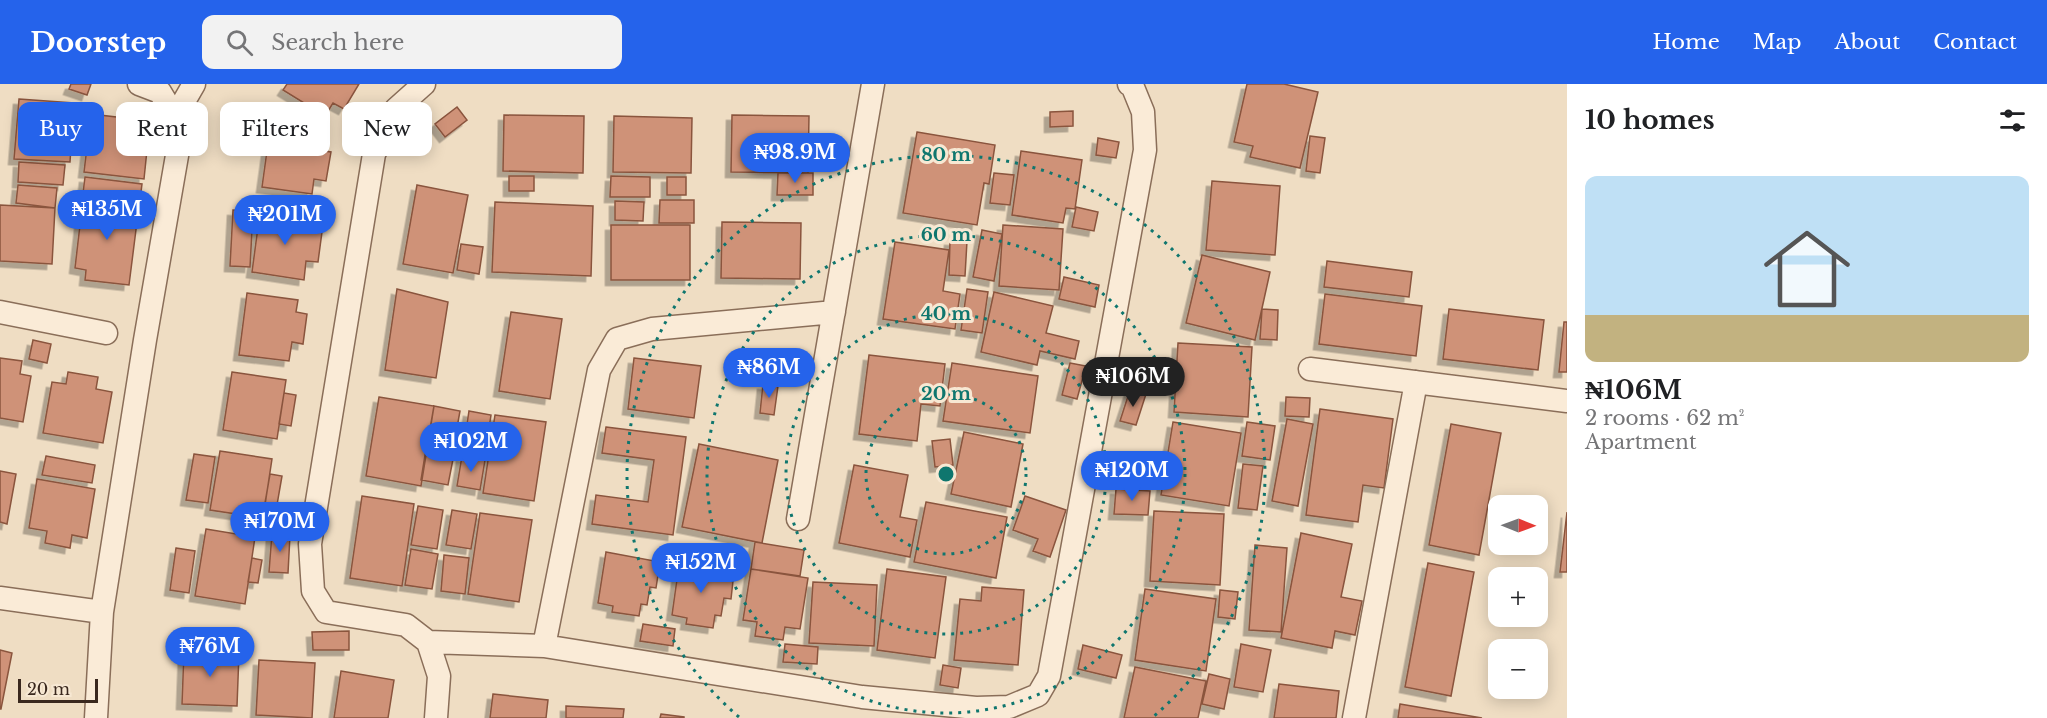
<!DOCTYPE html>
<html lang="en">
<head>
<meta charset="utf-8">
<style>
	:root { --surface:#fff; --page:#f2f2f2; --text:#202124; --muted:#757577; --accent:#2563eb }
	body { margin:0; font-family:"Libre Baskerville",serif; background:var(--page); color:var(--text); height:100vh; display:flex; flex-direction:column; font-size:22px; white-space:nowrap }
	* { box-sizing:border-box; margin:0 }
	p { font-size:20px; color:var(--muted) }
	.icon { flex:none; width:33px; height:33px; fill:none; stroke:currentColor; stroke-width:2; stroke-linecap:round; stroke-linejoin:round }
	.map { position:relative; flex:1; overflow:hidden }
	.drawer { display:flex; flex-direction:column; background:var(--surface); width:480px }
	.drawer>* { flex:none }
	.hud { position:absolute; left:18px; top:18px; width:570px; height:54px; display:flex; gap:12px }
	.needle { width:39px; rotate:91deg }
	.buttons { position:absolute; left:1488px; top:411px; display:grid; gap:12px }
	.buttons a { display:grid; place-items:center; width:60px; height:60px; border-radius:12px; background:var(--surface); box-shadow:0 3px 15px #0003; font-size:30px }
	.scale { position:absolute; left:18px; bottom:15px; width:80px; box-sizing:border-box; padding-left:6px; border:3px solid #3a281e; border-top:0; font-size:16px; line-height:21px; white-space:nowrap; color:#3a281e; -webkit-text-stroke:4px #f7e8d3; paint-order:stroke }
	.price { position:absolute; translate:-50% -51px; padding:0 14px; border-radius:21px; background:var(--accent); color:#fff; font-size:20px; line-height:39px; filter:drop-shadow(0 2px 3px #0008) }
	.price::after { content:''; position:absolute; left:50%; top:36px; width:18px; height:14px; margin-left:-9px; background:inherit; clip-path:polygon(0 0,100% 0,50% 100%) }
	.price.active { background:#222; color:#fff }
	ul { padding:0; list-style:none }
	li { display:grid; align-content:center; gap:12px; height:318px; padding:0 18px }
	li span { display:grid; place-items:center; height:186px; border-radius:12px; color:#555 }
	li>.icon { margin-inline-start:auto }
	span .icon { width:108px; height:108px; fill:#fffc; stroke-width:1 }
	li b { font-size:26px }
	h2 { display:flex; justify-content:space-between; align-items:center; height:72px; padding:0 18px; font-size:26px }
	.chip { padding:0 21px; border-radius:12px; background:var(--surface); box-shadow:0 3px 15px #0003; font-size:21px; line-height:54px }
	.chip.active { background:var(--accent); color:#fff }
	header { display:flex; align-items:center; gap:36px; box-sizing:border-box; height:84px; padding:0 30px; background:var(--accent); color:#fff }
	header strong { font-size:28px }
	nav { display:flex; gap:33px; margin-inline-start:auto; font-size:21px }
	.search { width:420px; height:54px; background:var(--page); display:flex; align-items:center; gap:15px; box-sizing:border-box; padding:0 21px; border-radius:12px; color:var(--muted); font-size:22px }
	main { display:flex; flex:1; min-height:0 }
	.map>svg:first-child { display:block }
	.building { fill:#cf9278; stroke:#8a543e; stroke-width:1.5; filter:url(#shadow) }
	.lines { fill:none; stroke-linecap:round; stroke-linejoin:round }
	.street-casing { stroke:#8a6e59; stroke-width:25 }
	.street { stroke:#faebd7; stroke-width:22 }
	.ring { fill:none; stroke:#0f766e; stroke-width:3; stroke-dasharray:3 6 }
	.centre { fill:#0f766e; stroke:#f7e8d3; stroke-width:3 }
	.ring-label { font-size:18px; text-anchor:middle; font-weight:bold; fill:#0f766e; stroke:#f7e8d3; stroke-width:6; stroke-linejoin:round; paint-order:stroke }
</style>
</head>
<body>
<header>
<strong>Doorstep</strong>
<div class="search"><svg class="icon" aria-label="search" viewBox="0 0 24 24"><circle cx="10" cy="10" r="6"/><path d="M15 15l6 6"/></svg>Search here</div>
<nav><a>Home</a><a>Map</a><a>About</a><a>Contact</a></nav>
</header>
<main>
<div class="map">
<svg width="1567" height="634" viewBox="0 0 1567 634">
	<defs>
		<filter id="shadow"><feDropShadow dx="-5.5" dy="5.5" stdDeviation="0" flood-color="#0004"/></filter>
	</defs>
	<rect width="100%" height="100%" fill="#efddc3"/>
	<!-- building -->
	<path class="building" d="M71,0H91L87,11L69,5Z
		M287,0H359L344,25L333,19L325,32L283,6Z
		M1247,0H1284L1318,8L1300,84L1250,73L1253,62L1234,58Z
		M19,15L74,19L70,78L14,75Z
		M457,23L467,36L445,53L435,40Z
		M1073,27V42L1050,43V28Z
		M91,30L150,37L144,95L84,88Z
		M504,31L584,32L583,89L503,87Z
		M732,31L809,32L808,89L731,88Z
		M614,32L692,34L691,89L613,88Z
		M270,45L320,52L318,66L331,68L326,97L314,95L312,110L262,103Z
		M917,48L995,61L989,100L984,99L977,141L903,129Z
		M1310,52L1325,54L1320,89L1306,87Z
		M1098,54L1119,58L1116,74L1096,71Z
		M1021,67L1082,76L1075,125L1066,124L1063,139L1012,131Z
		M19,78L65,81L63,101L18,98Z
		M778,89H813V111H777Z
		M994,89L1014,91L1010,121L990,119Z
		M509,92H534V107H509Z
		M611,92L650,93V113H610Z
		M85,93L142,100L140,116L83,109Z
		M667,93H686V111H667Z
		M1212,97L1280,102L1275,171L1206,166Z
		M18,101L57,104L55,124L16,119Z
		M417,101L468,111L453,189L403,180Z
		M83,115L139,122L129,201L85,196L86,186L75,184Z
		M660,116H694V139H659Z
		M615,117L644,118L643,137L615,136Z
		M495,118L593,122L591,192L492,188Z
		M0,121L55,124L52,180L0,177Z
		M1076,123L1098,128L1094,147L1072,143Z
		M233,126L253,128L250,183L230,182Z
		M260,128L311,135L310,147L322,148L318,178L306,177L304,196L252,188Z
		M722,138L801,139L800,195L721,194Z
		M611,141H690V196H611Z
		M1003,141L1063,145L1059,206L999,202Z
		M982,146L1002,150L994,197L973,193Z
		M950,156L967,157L965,192L949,191Z
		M895,158L949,166L943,207L960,210L955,245L883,235Z
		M461,160L483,163L479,190L457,186Z
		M1202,171L1270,188L1255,256L1186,239Z
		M1327,177L1412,188L1409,213L1324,203Z
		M1064,193L1099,201L1095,223L1059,215Z
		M397,205L448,218L436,294L385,286Z
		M967,205L988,208L982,249L961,246Z
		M994,208L1053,222L1046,249L1079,257L1075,275L1040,267L1037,281L981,268Z
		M247,209L298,216L296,228L307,230L303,260L292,258L289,277L239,271Z
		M1325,210L1422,222L1416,272L1319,260Z
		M1262,225L1278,226L1277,256L1260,255Z
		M1449,225L1544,236L1538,286L1443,275Z
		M511,228L562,235L550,315L499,307Z
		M1564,238H1567V288H1559Z
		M33,256L51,260L47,279L29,275Z
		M1178,259L1252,263L1248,333L1174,328Z
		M869,271L945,280L940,322L921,320L917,357L859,350Z
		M0,274L22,277L20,290L31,292L23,338L0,334Z
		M634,274L701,282L694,334L628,325Z
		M952,279L1038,292L1030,349L943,337Z
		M1070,279L1086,282L1077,315L1062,311Z
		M68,288L98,293L96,305L112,308L103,359L43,349L52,298L66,300Z
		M232,288L286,296L277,355L223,346Z
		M763,300L778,302L774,331L760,329Z
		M1130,306L1146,310L1136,341L1120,337Z
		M284,309L296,311L291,342L279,340Z
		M379,313L434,322L421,402L366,392Z
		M1286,313L1310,314L1309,333L1285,332Z
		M434,322L460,327L453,366L427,362Z
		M1320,325L1393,335L1384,404L1363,401L1358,438L1306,431Z
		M469,327L491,331L486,364L464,360Z
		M495,331L546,338L534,417L483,409Z
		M1287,335L1313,340L1298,422L1272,417Z
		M1173,338L1241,349L1229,422L1161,411Z
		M1247,338L1275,342L1270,376L1242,372Z
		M1451,340L1501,349L1479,471L1429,461Z
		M606,343L686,353L673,451L592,440L596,411L648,418L654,376L602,369Z
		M964,348L1023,360L1011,423L951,410Z
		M950,355L953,381L935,383L932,357Z
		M699,360L778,376L762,459L682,443Z
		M426,365L454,370L448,401L421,396Z
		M220,367L272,375L263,434L210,426Z
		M194,370L215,373L208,419L186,416Z
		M46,372L95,381L92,399L42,391Z
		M462,372L485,376L480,406L457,402Z
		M1243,380L1263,382L1257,426L1238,424Z
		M854,381L908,391L900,433L917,436L910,473L839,459Z
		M0,387L16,390L7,440L0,438Z
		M270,390L282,392L277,421L265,419Z
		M37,395L95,405L87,454L72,451L70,464L45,459L47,447L29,444Z
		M1116,405L1150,407L1148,431L1114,430Z
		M362,412L414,420L402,502L350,494Z
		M1025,412L1066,426L1050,473L1033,467L1038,455L1013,446Z
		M926,418L1007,433L996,494L914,478Z
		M418,422L443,426L437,465L411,461Z
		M452,426L477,430L471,465L446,461Z
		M1154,427L1224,430L1220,501L1150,497Z
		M1567,428V488H1560Z
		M480,429L532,436L519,518L468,510Z
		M206,445L255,453L245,520L195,512Z
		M272,449L290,451L288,489L269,488Z
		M1301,449L1352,460L1341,513L1362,517L1355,551L1335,547L1332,564L1281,554Z
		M755,458L804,466L800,492L751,485Z
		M1255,461L1287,464L1281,548L1249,546Z
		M176,464L195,467L189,509L170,506Z
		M411,465L438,470L432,505L405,501Z
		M606,468L660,478L656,504L650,503L647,521L641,520L639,532L612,528L613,522L598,519Z
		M444,471L469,474L465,510L441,507Z
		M252,474L262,476L258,499L248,498Z
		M1428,479L1474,488L1451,612L1405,603Z
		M679,481L734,488L731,515L724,514L721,532L715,531L713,544L686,540L687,534L672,531Z
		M751,485L808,494L800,545L785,543L783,556L755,552L757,538L743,536Z
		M887,485L946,493L935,574L877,566Z
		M813,498L877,501L874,562L809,559Z
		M982,503L1024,506L1018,581L954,576L960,515L981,517Z
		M1145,505L1216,515L1206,587L1135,576Z
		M1220,506L1238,508L1235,535L1218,533Z
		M643,540L675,545L673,562L640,557Z
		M349,547V566H313L312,548Z
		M785,560L818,563L817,580L783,578Z
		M1241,560L1271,566L1263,608L1234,603Z
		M1083,561L1122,571L1116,594L1078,585Z
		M0,566L12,569L1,625H0Z
		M184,567L239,569L237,622L182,620Z
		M259,576L315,579L312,634L256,631Z
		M943,581L961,584L958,604L940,601Z
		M1135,583L1206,597L1198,634H1124Z
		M341,587L394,596L388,634H334Z
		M1209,590L1230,595L1224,625L1202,620Z
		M1279,600L1339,607L1336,634H1274Z
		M493,610L548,616L546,634H490Z
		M1400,620L1482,634H1398Z
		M566,622L624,625L623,634H566Z
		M661,630L684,633V634H660Z"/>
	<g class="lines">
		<!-- street casing -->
		<g class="street-casing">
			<path id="street" d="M424,0L396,25L374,70L310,460L313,507L326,528L406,541L428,558L439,592L436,634
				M175,33L194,0
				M0,228L106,249
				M1310,285L1567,317
				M798,435L873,0
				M0,514L102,528
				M428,558L544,562L862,613L976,624L1009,623L1038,611L1049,592L1145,66L1143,28L1132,1L1129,0
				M544,562L599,286L617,255L652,245L834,228
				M96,634L102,528L145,256L179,60L175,33L160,8L139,0
				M1354,634L1416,298"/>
		</g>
		<!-- street -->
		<use href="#street" class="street"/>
	</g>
	<!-- distance rings -->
	<g class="ring">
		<circle cx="946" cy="390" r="80"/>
		<circle cx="946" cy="390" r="160"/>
		<circle cx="946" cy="390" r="239"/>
		<path d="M739 633A319 319 0 1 1 1153 633"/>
	</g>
	<circle cx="946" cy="390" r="9" class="centre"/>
	<g class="ring-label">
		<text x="946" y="77">80 m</text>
		<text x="946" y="157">60 m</text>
		<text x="946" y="236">40 m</text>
		<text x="946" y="316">20 m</text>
	</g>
</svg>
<div class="buttons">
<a><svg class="needle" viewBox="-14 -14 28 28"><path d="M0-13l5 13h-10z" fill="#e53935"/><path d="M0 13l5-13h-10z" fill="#757577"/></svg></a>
<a>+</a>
<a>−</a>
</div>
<div class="scale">20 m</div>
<b class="price" style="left:795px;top:100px">₦98.9M</b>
<b class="price" style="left:107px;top:157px">₦135M</b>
<b class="price" style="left:285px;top:162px">₦201M</b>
<b class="price" style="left:769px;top:315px">₦86M</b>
<b class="price active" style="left:1133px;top:324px">₦106M</b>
<b class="price" style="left:471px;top:389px">₦102M</b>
<b class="price" style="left:1132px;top:418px">₦120M</b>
<b class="price" style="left:280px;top:469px">₦170M</b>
<b class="price" style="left:701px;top:510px">₦152M</b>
<b class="price" style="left:210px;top:594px">₦76M</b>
<div class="hud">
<a class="chip active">Buy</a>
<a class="chip">Rent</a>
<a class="chip">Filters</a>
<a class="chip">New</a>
</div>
</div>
<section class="drawer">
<h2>10 homes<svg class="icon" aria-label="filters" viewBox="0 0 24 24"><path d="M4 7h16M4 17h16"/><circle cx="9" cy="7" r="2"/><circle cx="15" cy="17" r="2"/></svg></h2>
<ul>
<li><span style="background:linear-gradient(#bfe0f5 75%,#c2b280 0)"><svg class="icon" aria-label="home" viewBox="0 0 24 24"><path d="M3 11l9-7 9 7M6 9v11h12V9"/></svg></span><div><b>₦106M</b><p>2 rooms · 62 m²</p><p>Apartment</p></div></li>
</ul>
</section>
</main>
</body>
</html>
